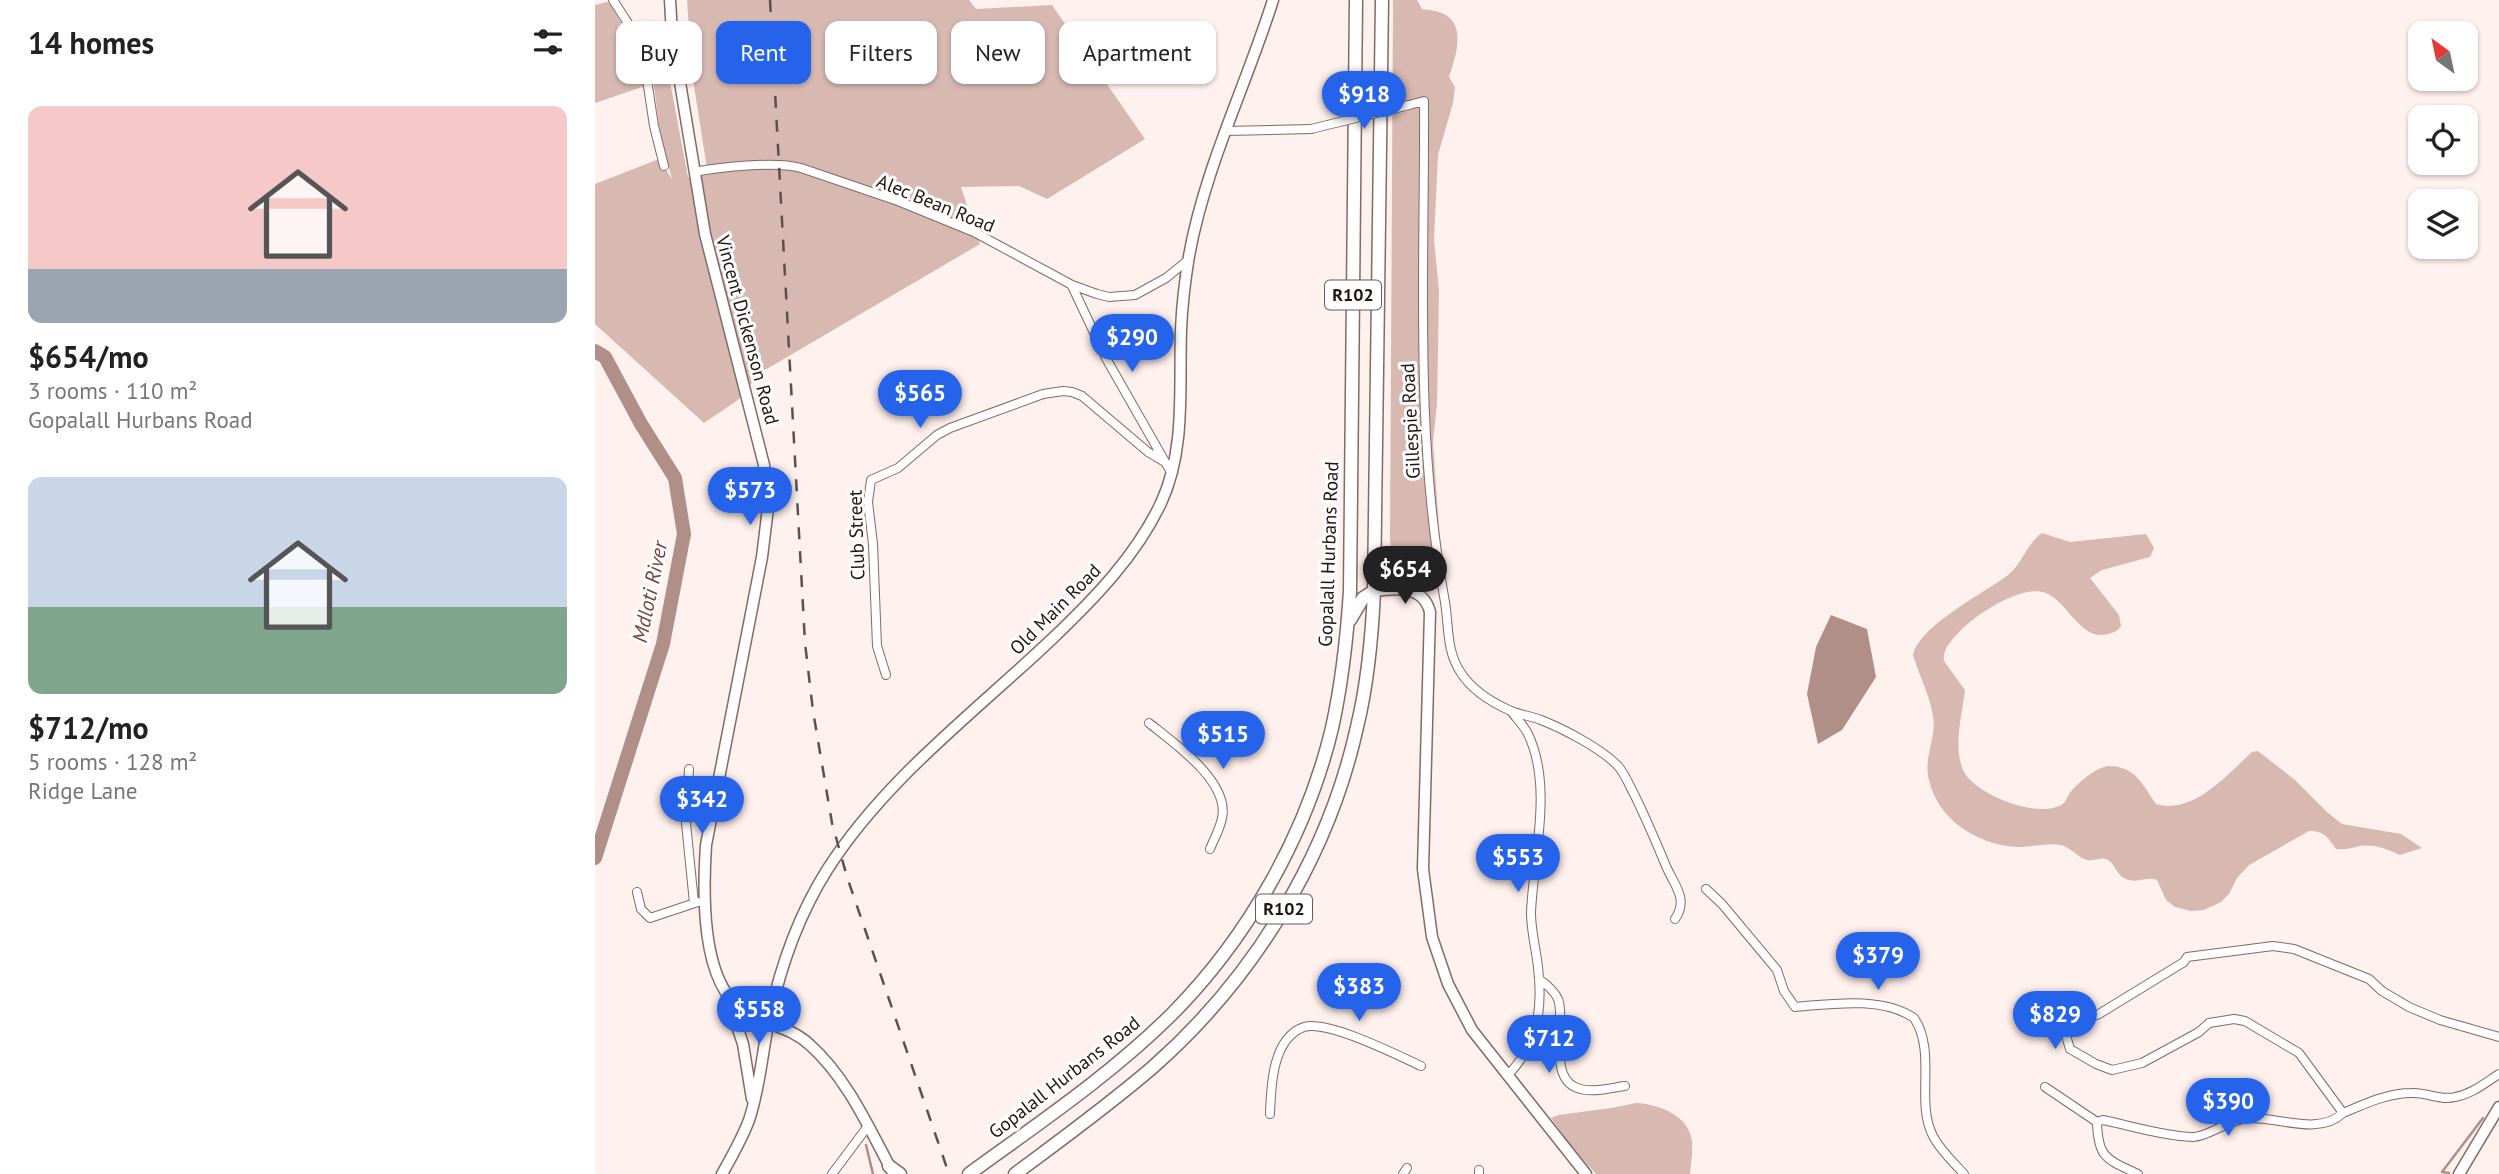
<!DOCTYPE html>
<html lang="en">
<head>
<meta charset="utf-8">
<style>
	:root { --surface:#fff; --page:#f2f2f2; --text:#222; --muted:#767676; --accent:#2563eb }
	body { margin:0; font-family:"PT Sans",sans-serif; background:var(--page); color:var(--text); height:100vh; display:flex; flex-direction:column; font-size:26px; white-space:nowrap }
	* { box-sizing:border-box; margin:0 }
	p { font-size:23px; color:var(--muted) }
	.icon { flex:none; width:38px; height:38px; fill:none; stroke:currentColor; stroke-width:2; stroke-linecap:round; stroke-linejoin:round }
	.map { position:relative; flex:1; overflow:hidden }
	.sheet { display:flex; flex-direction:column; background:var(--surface); width:595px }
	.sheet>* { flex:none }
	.banner { position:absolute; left:21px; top:21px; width:665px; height:63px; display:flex; gap:14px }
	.needle { width:46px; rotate:327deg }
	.fabs { position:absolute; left:1813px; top:21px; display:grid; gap:14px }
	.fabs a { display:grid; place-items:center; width:70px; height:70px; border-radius:14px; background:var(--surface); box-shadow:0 2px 5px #0004; font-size:35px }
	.price { position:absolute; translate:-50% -60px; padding:0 16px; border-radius:24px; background:var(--accent); color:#fff; font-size:23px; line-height:46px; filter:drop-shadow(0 2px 4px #0008) }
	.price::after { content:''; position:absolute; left:50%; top:42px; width:21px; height:16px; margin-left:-10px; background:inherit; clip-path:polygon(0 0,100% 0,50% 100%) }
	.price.selected { background:#222; color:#fff }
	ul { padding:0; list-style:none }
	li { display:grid; align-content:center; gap:14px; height:371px; padding:0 28px }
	li span { display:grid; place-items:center; height:217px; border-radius:14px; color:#555 }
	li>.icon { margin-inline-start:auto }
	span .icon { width:126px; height:126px; fill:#fffc; stroke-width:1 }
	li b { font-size:30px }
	h2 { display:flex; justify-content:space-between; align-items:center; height:84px; padding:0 28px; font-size:30px }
	.pill { padding:0 24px; border-radius:14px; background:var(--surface); box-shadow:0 2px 5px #0004; font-size:24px; line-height:63px }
	.pill.selected { background:var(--accent); color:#fff }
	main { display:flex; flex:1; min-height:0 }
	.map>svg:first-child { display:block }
	.green { fill:#d7b9b2 }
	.water { fill:#af8f88 }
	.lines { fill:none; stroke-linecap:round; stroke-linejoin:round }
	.stream { stroke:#af8f88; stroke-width:2.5 }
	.river { stroke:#af8f88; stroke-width:14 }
	.street-casing { stroke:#856963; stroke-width:10 }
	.secondary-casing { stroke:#856963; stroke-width:13 }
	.primary-casing { stroke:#856963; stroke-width:15 }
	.street { stroke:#fff; stroke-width:8 }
	.secondary { stroke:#fff; stroke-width:10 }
	.primary { stroke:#fff; stroke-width:12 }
	.rail { stroke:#5d514e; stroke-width:2.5; stroke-dasharray:12 12; stroke-linecap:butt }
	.street-bridge-casing { stroke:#856963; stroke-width:10; stroke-linecap:butt }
	.street-bridge { stroke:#fff; stroke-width:8 }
	.labels { text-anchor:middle; stroke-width:6; stroke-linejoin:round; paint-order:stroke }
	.shield { fill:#fff; stroke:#635b59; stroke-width:2 }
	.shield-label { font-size:18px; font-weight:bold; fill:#201512 }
	.street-label { font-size:19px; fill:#201512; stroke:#fff }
	.water-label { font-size:21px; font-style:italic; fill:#76453a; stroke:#fff }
</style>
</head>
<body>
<main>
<section class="sheet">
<h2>14 homes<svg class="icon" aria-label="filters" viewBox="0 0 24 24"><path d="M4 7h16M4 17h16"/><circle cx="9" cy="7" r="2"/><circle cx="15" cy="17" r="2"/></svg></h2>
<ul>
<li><span style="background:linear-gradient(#f6c9c9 75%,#9aa5b1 0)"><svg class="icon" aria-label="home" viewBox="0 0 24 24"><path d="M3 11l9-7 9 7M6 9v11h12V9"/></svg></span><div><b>$654/mo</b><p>3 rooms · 110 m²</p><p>Gopalall Hurbans Road</p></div></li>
<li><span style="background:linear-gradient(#c9d6e8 60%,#7fa58c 0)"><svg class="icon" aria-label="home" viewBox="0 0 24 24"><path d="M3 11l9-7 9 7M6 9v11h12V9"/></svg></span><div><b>$712/mo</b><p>5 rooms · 128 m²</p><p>Ridge Lane</p></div></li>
</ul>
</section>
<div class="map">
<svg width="1904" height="1174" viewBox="0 0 1904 1174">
	<rect width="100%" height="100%" fill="#fff1ee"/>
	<!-- green -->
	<path class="green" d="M92,0H374L381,9L457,5L550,139L452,199L424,186L366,187L385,244L165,373L143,400L109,423L0,324V184L64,159L77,179L66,140L54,48L47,29L59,20L72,66L93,177L113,175L97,73Z
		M798,0H822L827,9C834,10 843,11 849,14C872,26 860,58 854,77L860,87L858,103L843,155L839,239L844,291L842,404L838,442L847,570C830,578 810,575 800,558C797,553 796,545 795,540Z
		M12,2L16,4C21,17 29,25 36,37C45,52 47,70 50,86L0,103V5Z
		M1447,533L1475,542L1551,534L1559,548L1555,557L1507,570L1495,578L1524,615L1526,626C1522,632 1519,632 1513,634C1484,642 1473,599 1448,592C1423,586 1379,616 1363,633C1356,641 1347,650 1349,661L1370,690C1367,716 1358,745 1368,770C1379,795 1447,821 1469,803C1472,799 1474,793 1478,789C1486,781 1501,767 1514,766C1540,766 1548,785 1561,804C1598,815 1632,775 1657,752L1663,751L1700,780L1733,813L1747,824L1806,834L1827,848L1805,855C1791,849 1780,844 1765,846C1756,848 1750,850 1741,849C1733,837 1729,831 1714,831L1654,865L1642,878L1634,894L1626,902L1609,910L1596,911L1580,907L1571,900L1562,880C1551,876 1542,884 1531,879C1521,875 1521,865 1513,860C1506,856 1499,862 1492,860C1484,858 1477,849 1469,846C1456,841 1436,848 1421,847C1382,844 1343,820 1334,780C1328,758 1342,737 1338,716C1335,696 1324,675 1318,655C1325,625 1388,594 1413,575C1427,564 1432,543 1447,533Z
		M1041,1103C1063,1104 1094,1115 1097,1141C1098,1151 1096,1163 1095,1174H1001L978,1149L956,1118L964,1115L1016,1108Z"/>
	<!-- water -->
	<path class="water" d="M1236,615L1272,629L1281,677L1247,730L1223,744L1212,694L1221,647Z"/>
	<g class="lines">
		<!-- stream -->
		<path class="stream" d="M271,1145L278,1174
			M1854,1173L1847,1172L1888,1118"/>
		<!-- river -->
		<path class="river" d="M0,351L10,357L46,424L80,478L89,534L68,644L0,858"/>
		<!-- street casing -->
		<g class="street-casing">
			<path id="street" d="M18,0L40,34L48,53L59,126L69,166
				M814,105L829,101C830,268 819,436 850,602C854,626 851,651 866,673C877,690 898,703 916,711C926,715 936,716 946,720C969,729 1007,749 1023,766C1030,774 1034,785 1039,794C1051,818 1061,842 1071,866C1079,885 1094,899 1080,919
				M630,131L716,129
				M99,172C126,167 180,161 206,168L303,201L379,232L477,285L502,294L514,297L540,295L571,278L593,260
				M477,286L512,360L577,474
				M291,675L282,646L278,544L273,502L276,480L303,468L342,435L355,428L448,394L468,391L477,392L487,396L553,452L568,461
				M554,723C579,743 635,782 627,818C625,829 619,839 615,849
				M94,769L91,823L99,903
				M1111,889L1127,904L1182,970L1189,991L1200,1007C1236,1004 1287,996 1319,1018C1342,1052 1320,1102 1338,1136C1345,1150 1359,1163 1369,1174
				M42,892L46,909L55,918L103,902
				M944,979C951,984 959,990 963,999C971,1020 953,1075 980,1087C995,1094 1015,1088 1030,1086
				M1904,1037L1845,1020L1814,1007L1787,991L1774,979L1699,949L1678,946L1592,957L1589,962L1504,1014L1469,1029L1475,1049L1501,1064L1517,1070L1547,1063L1604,1032L1614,1023L1639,1019L1650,1021L1704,1053L1748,1113C1770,1104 1792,1093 1817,1093C1831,1092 1845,1101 1860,1097C1877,1094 1890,1083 1904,1074
				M912,1076C943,1044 948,1010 943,967C941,949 936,931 936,913C938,858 959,785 932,732C928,725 921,718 916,711
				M1450,1087L1502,1122C1503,1158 1511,1159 1543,1174
				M675,1114C676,1087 677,1038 709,1027C733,1020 802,1055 826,1066
				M1502,1122L1508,1120C1537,1126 1569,1136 1598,1137C1613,1137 1634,1119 1654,1118C1684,1117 1724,1136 1748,1113
				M237,1174L273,1126
				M808,1174L812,1168
				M884,1174V1170"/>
		</g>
		<!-- secondary casing -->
		<g class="secondary-casing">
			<path id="secondary" d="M75,0L77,34L110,234L169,465L173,508L167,557L111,845C108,891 105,983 149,1011C171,1026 195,1026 215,1045C252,1078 274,1128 297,1171
				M779,591C802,588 828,585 835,612L828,869L837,937L853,984L877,1030L991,1174
				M133,999L148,1044L157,1099
				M127,1174C137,1156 147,1139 154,1120C165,1088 167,1053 174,1020C185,968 203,916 232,870C290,779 379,713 457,639C499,599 541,556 566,503C591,449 584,388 586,330C587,306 590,280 594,256C610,167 651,86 678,0
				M1864,1174L1904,1107"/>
		</g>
		<!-- primary casing -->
		<g class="primary-casing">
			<path id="primary" d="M755,620L768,598L779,591
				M294,1166L305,1174
				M374,1174C444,1123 517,1074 578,1013C654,936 712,833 737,728C747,683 752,637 755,591L761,0
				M420,1174C467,1139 514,1105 558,1067C658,979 733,858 762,727C773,682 777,637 779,591L787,0"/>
		</g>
		<!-- street -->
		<use href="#street" class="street"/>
		<!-- secondary -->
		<use href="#secondary" class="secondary"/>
		<!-- primary -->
		<use href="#primary" class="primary"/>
		<!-- rail -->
		<path class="rail" d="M175,0L210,643L218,711L237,823L252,877L354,1174"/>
		<!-- street-bridge casing -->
		<g class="street-bridge-casing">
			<path id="street-bridge" d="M716,129L814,105"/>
		</g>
		<!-- street-bridge -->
		<use href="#street-bridge" class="street-bridge"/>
	</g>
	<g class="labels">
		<!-- shield labels -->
		<g class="shield">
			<rect x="730" y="280.5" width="56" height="29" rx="5"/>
			<rect x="661" y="894.5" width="56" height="29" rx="5"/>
		</g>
		<g class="shield-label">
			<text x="758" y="301">R102</text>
			<text x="689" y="915">R102</text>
		</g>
		<!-- street labels -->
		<g class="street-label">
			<text transform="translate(341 203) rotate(22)" y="7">Alec Bean Road</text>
			<text transform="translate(153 330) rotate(75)" y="7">Vincent Dickenson Road</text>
			<text transform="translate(815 421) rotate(-93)" y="7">Gillespie Road</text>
			<text transform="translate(261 535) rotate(-92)" y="7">Club Street</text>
			<text transform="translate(733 554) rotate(-88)" y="7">Gopalall Hurbans Road</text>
			<text transform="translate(460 609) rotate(-45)" y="7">Old Main Road</text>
			<text transform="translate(469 1077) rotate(-38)" y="7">Gopalall Hurbans Road</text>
		</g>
		<!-- water labels -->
		<g class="water-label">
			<text transform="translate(55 592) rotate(-78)" y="7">Mdloti River</text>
		</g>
	</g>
</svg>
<div class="fabs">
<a><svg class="needle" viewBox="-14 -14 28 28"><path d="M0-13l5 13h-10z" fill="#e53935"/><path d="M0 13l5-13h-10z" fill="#767676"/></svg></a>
<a><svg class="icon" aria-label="locate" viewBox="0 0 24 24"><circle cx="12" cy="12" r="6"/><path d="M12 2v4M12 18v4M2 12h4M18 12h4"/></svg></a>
<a><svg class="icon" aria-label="layers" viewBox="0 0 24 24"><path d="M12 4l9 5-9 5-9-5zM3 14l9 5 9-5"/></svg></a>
</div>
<b class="price" style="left:769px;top:131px">$918</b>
<b class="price" style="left:537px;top:374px">$290</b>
<b class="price" style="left:325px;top:430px">$565</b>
<b class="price" style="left:155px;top:527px">$573</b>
<b class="price selected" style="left:810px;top:606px">$654</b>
<b class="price" style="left:628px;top:771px">$515</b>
<b class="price" style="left:107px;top:836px">$342</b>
<b class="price" style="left:923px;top:894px">$553</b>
<b class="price" style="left:1283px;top:992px">$379</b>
<b class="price" style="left:764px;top:1023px">$383</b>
<b class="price" style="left:164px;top:1046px">$558</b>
<b class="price" style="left:1460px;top:1051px">$829</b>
<b class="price" style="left:954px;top:1075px">$712</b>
<b class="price" style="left:1633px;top:1138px">$390</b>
<div class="banner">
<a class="pill">Buy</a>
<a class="pill selected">Rent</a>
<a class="pill">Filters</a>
<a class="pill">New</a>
<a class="pill">Apartment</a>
</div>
</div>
</main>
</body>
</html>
